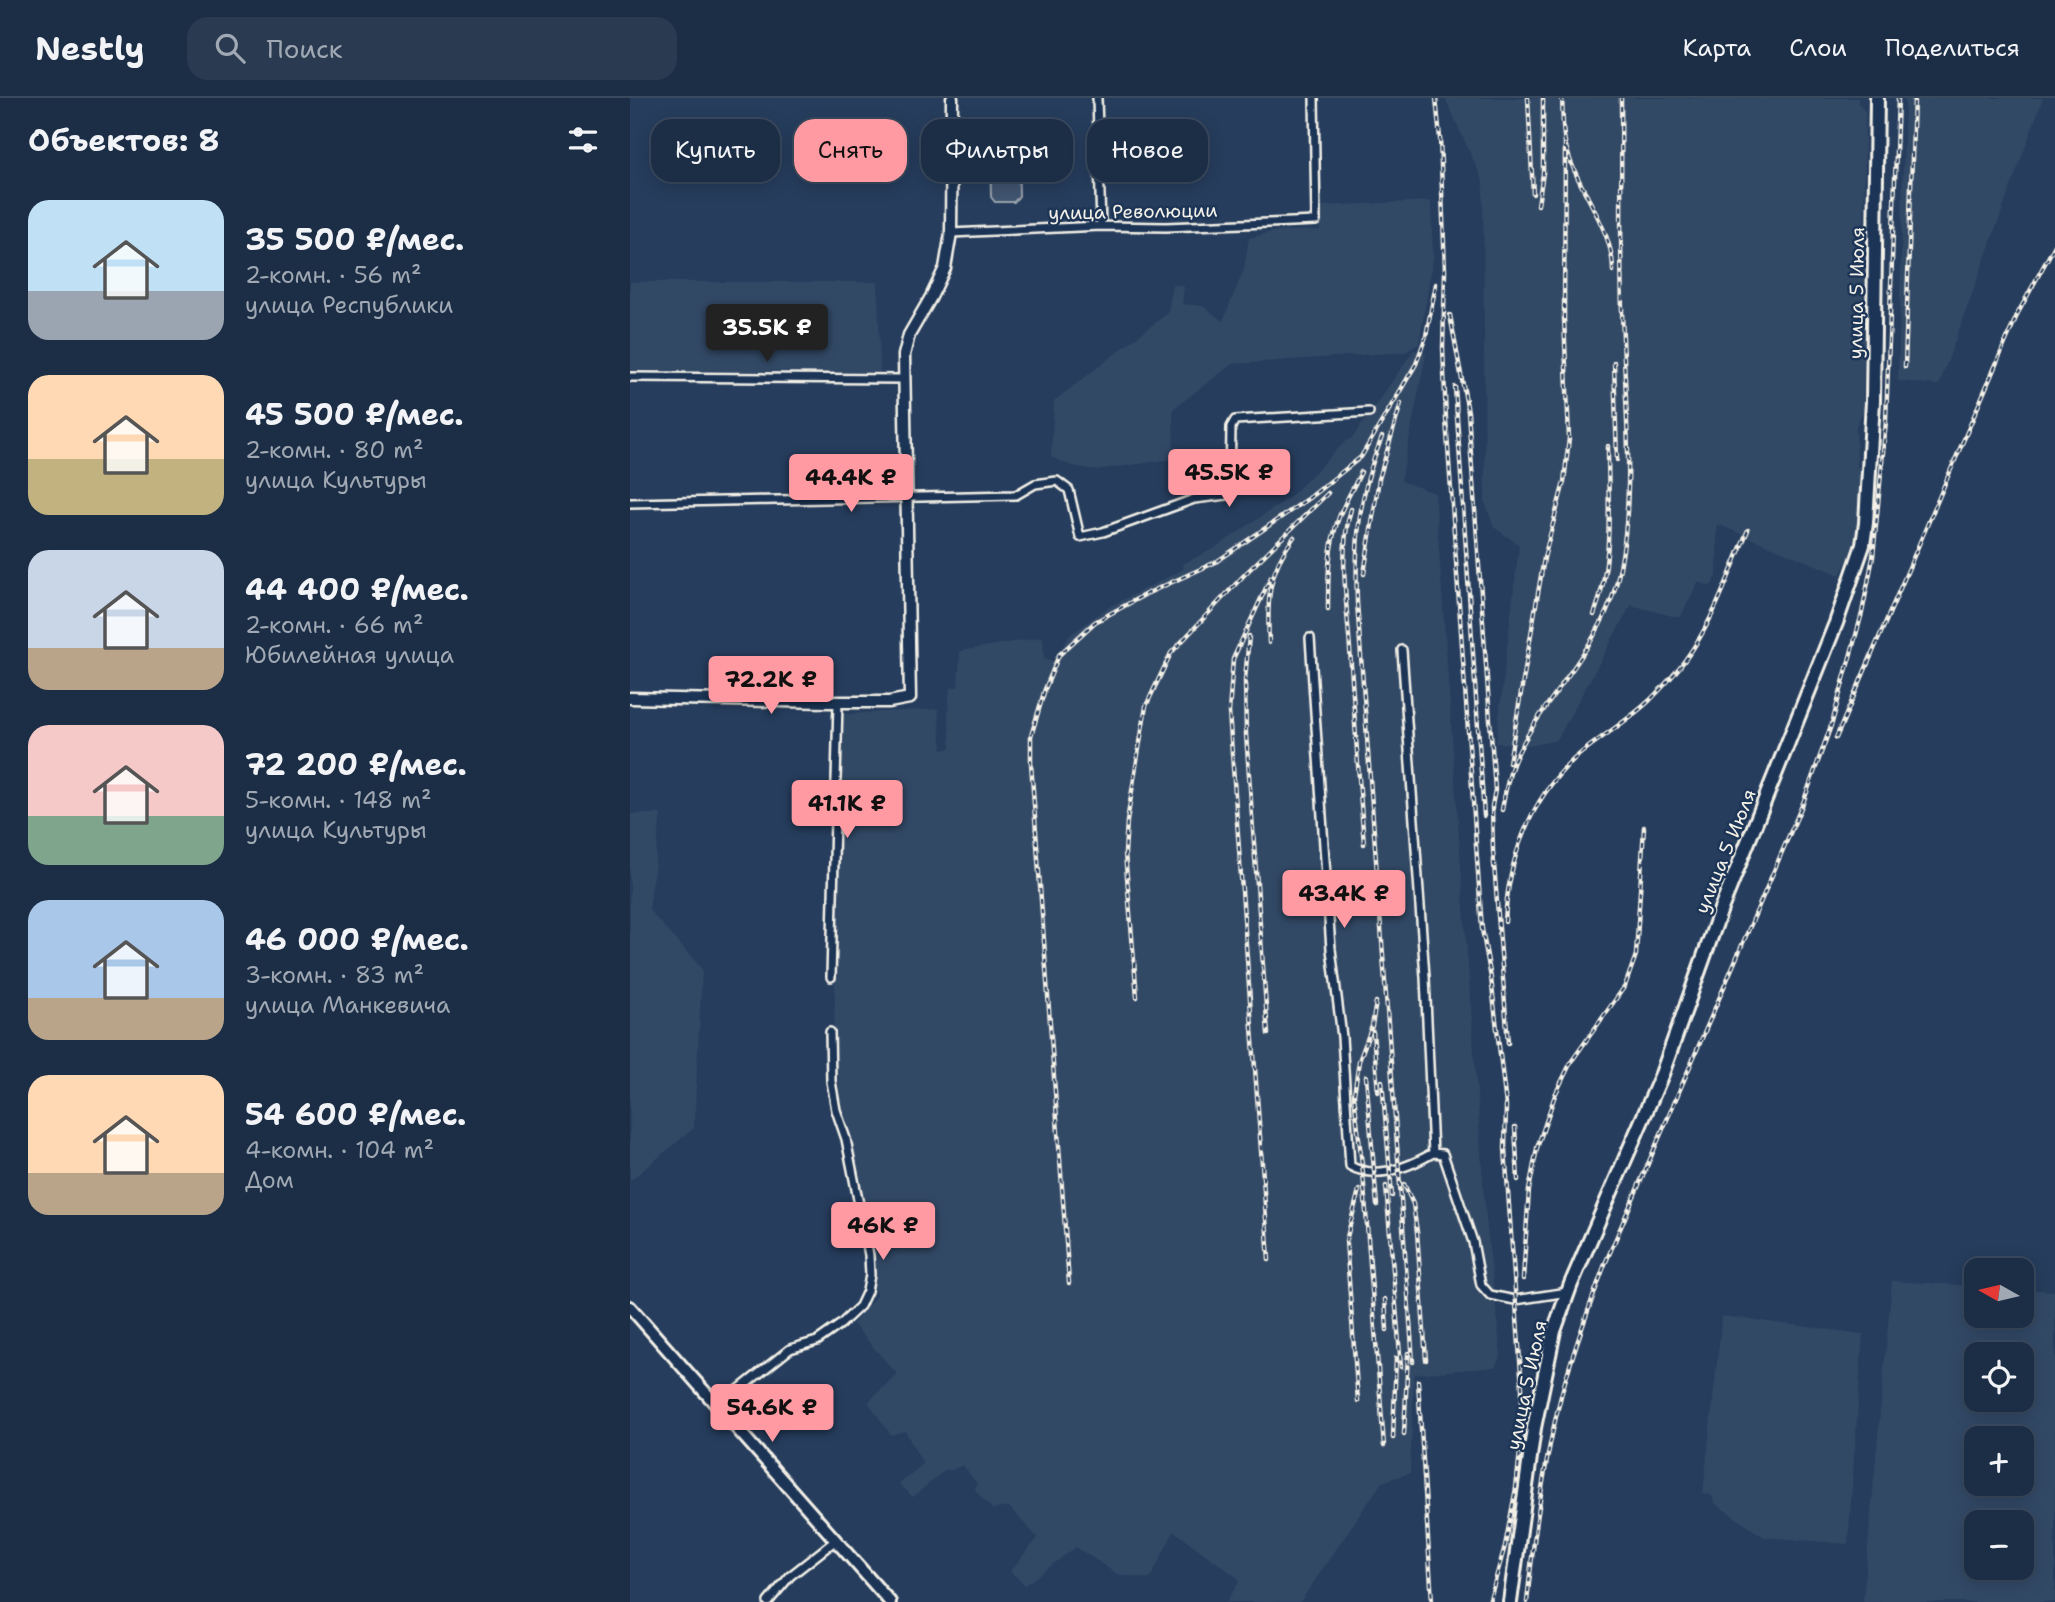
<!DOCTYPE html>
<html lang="ru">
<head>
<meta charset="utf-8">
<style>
	:root { --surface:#1c2e46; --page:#293a51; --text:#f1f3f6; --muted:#a0a8b3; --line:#3a4a5f; --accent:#ff9aa2 }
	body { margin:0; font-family:"Shantell Sans",sans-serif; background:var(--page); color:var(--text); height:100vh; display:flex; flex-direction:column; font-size:26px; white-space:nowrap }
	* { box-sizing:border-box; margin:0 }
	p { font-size:23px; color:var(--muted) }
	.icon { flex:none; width:38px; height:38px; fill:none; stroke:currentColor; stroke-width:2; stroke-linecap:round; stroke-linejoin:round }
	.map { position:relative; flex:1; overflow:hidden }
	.panel { display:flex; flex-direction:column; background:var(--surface); width:630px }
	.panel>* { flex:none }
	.top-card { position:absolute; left:21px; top:21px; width:665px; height:63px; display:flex; gap:14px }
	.needle { width:46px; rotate:278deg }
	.controls { position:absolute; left:1334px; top:1160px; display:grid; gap:14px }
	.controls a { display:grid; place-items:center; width:70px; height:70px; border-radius:14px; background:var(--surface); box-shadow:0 4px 18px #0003,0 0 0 2px var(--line); font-size:35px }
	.price { position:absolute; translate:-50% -60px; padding:0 16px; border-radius:7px; background:var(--accent); color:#111; font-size:23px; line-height:46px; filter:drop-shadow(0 2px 4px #0008) }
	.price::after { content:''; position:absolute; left:50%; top:42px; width:21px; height:16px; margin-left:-10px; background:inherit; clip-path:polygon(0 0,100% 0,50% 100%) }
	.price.on { background:#222; color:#fff }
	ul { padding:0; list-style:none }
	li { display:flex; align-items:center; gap:21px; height:175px; padding:0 28px }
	li span { display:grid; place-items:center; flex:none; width:196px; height:140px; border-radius:21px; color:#555 }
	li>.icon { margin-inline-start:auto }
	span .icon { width:84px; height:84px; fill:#fffc; stroke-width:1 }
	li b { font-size:30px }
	h2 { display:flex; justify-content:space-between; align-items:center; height:84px; padding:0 28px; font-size:30px }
	.chip { padding:0 24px; border-radius:21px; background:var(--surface); box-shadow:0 4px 18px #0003,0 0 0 2px var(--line); font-size:24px; line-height:63px }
	.chip.on { background:var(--accent); color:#111 }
	header { display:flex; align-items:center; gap:42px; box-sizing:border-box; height:98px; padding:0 35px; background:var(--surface); border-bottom:2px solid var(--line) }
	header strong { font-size:33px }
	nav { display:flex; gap:38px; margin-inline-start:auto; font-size:24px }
	.search { width:490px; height:63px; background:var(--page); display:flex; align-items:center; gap:18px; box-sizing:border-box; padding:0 24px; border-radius:21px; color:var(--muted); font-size:26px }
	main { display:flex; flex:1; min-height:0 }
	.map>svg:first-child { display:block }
	.built { fill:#334966; fill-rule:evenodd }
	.green { fill:#40546f; stroke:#9aa2ac; stroke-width:2 }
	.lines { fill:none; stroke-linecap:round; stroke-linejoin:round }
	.minor-casing { stroke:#f4f1e8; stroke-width:12 }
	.tertiary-casing { stroke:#f4f1e8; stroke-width:15 }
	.secondary-casing { stroke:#f4f1e8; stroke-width:16 }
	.trunk-casing { stroke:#f4f1e8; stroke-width:18 }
	.minor { stroke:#1d3557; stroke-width:7 }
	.tertiary { stroke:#1d3557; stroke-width:10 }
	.secondary { stroke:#1d3557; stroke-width:10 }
	.trunk { stroke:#1d3557; stroke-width:12 }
	.rail-casing { stroke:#f4f1e8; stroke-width:4.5 }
	.rail { stroke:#1d3557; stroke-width:2; stroke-dasharray:5; stroke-linecap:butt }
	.labels { text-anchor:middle; stroke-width:5; stroke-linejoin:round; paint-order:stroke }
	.street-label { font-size:19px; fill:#f4f1e8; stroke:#1d3557 }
</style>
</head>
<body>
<header>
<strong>Nestly</strong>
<div class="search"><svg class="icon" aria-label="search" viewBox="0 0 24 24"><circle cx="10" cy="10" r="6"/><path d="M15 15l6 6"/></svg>Поиск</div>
<nav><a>Карта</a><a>Слои</a><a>Поделиться</a></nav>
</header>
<main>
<section class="panel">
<h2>Объектов: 8<svg class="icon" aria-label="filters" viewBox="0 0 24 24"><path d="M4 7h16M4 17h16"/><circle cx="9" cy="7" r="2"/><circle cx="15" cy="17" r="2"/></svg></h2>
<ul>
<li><span style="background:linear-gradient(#bfe0f5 65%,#9aa5b1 0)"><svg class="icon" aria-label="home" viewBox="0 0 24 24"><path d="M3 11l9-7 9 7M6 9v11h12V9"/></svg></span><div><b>35 500 ₽/мес.</b><p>2-комн. · 56 m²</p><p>улица Республики</p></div></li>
<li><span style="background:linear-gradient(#ffd9b3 60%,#c2b280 0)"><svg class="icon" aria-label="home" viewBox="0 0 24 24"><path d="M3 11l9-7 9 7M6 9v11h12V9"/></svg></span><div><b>45 500 ₽/мес.</b><p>2-комн. · 80 m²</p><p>улица Культуры</p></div></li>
<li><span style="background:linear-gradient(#c9d6e8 70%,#b9a48a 0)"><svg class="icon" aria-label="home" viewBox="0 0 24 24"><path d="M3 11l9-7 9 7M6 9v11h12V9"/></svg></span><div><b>44 400 ₽/мес.</b><p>2-комн. · 66 m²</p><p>Юбилейная улица</p></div></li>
<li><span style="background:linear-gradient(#f6c9c9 65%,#7fa58c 0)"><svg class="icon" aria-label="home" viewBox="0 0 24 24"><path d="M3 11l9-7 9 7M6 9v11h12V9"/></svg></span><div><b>72 200 ₽/мес.</b><p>5-комн. · 148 m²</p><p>улица Культуры</p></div></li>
<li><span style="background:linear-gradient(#a9c7e8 70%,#b9a48a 0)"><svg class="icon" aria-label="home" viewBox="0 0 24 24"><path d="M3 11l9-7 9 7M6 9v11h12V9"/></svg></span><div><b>46 000 ₽/мес.</b><p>3-комн. · 83 m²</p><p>улица Манкевича</p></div></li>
<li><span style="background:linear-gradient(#ffd9b3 70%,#b9a48a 0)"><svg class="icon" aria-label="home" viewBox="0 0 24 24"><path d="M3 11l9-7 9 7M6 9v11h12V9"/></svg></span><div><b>54 600 ₽/мес.</b><p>4-комн. · 104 m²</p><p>Дом</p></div></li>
</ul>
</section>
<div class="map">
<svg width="1425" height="1504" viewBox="0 0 1425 1504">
	<rect width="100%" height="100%" fill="#263d5d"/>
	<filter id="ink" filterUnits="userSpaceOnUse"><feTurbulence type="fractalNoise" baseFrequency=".0143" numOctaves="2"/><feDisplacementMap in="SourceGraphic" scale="14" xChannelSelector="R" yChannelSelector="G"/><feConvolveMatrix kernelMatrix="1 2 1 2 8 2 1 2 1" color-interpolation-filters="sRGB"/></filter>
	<g filter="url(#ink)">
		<!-- built -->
		<path class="built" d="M815,0H1228V5L1235,13L1234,139L1228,142L1227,150L1234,153L1233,313L1226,328L1227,368L1233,372L1228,440L1210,477L1087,426V478L1081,488L1068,484L1050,520L1001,507L927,642L904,647L866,645L889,447L864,429L855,404L853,83Z
			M1275,0H1413L1309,287L1268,283Z
			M801,103L803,160L789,246L775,254L602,266L543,311L544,361L466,372L442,368L421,359L424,303L538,215L542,187L554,188L552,206L573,208L593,223L614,171L619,140L642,134L690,132V108Z
			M0,184H248L250,274L0,272Z
			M784,252L796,256L771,383L805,395L855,1111L871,1258L865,1269L784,1276L780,1375L752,1384L670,1504H596L609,1484L608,1480L544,1433L520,1481L487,1476L446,1449L395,1487L380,1473L408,1440L379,1409L362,1411L345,1392L347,1386L333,1367L322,1372H315L283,1399L269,1386L293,1366L275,1333L261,1337L238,1304L267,1276L223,1226L246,1198L236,1115L212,1014L204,936L207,795L201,617L308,611L312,652L321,650L318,614L320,590L328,589L330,553L413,539L414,560L423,563L440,537L477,510L554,471L553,466L585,450L660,399L716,343L723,339Z
			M0,716H31L19,812L72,871L64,1030L0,1083Z
			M1262,1183L1346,1188V1218H1391V1191L1425,1193V1504H1233ZM1346,1256H1391V1302H1346ZM1346,1340H1391V1386H1346ZM1346,1424H1391V1470H1346Z
			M1092,1218L1233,1236L1218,1446L1134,1439L1086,1406L1081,1397L1073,1396Z"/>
		<!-- green -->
		<path class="green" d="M365,44H384L388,51L389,98L384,104H365L361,99L360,50Z"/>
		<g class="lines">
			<!-- minor casing -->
			<g class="minor-casing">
				<path id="minor" d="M467,0L471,128
					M321,135L471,128L536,129L686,123L684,0
					M0,279L274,281
					M0,405L386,397L405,386L427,383L439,392L450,439L473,434L564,401L596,397L600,392L601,329L605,322L739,314
					M680,540L701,851L712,939L720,1068C746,1082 779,1069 803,1055
					M772,552L795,879L803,1055L813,1056L843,1144L851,1187L860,1197L885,1202L938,1194
					M201,879L208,604
					M88,1308L160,1251L187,1243L211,1226L230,1208L237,1193L240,1177L239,1157L216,1041L206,1012L201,983L200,934
					M138,1504L160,1478L206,1442"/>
			</g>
			<!-- tertiary casing -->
			<g class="tertiary-casing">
				<path id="tertiary" d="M0,600L197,604H259L280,600L274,257L279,237L301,199L315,170L321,135L322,0"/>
			</g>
			<!-- secondary casing -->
			<g class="secondary-casing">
				<path id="secondary" d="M0,1209L260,1504"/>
			</g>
			<!-- trunk casing -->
			<g class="trunk-casing">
				<path id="trunk" d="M880,1504L904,1330L924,1233L941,1186L1032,976L1091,811L1206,525L1233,447L1236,425L1243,303L1247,0"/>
			</g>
			<!-- minor -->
			<use href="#minor" class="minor"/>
			<!-- tertiary -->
			<use href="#tertiary" class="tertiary"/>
			<!-- secondary -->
			<use href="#secondary" class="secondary"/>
			<!-- trunk -->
			<use href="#trunk" class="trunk"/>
			<!-- rail casing -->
			<g class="rail-casing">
				<path id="rail" d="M806,0L810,40L815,173L813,250L816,321L852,831L861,880L876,1007L875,1051L892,1290V1335L886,1390L875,1448L859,1504
					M898,0L903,96
					M932,0C933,14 932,30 935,44C944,89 983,127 983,173
					M908,107L913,75V0
					M820,217L838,314L865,692L862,708L863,753L878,945
					M984,264L987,362
					M1275,269L1284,0
					M825,289L854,718
					M752,339C728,398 725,441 727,504L783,1264
					M721,411C708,455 717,506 720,551C724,616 729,681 734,746
					M734,476L749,381L771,305
					M698,511C698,480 698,448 709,419C715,403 724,389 731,374
					M964,517C984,464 978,404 978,348
					M619,538L615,582L616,636L638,936
					M639,545C637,502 637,475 664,439
					M1206,640L1388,215L1425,147
					M879,665L914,460L934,384L939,340L934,220L935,44
					M872,712C875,694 878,677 885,661C913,600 968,553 986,487C1008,403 994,299 992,212C990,141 992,71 991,0
					M875,824C878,763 898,704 944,661C968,640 997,624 1020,602C1032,590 1045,576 1055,562C1084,523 1099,476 1118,432
					M507,899L495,755L497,723L516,608L541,555L616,475L698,395
					M746,904L742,928L729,963L724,997L733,1075L754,1348
					M743,934L748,994
					M736,978L747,1107
					M752,983L762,1098
					M885,1029L888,1082
					M774,1086L783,1106L787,1134L796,1262
					M756,1088L771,1269
					M639,1162L599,614L603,561L641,479
					M893,1181L899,1092L907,1050L925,997L941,964L995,888L1006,857L1014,729
					M439,1185L401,665V638L415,591L429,557L465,524L516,496L586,464L679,400L731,359L786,266L796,238L806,186
					M755,1201L757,1232
					M788,1283L802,1504
					M728,1303L716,1143L729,1092
					M774,1336L778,1255
					M763,1340L766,1260
					M897,1504C904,1435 914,1365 931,1298C943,1253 959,1209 975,1166L1173,705L1202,625L1232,515L1243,459L1256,323L1268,0"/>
			</g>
			<!-- rail -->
			<use href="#rail" class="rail"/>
		</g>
	</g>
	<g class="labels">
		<!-- street labels -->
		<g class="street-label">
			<text transform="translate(503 113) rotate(-1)" y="7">улица Революции</text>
			<text transform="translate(1226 195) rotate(-89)" y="7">улица 5 Июля</text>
			<text transform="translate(1095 753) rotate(-68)" y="7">улица 5 Июля</text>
			<text transform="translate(896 1287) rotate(-78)" y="7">улица 5 Июля</text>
		</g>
	</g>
</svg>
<div class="controls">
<a><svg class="needle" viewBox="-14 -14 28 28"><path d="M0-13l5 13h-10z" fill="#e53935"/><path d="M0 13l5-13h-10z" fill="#a0a8b3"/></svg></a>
<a><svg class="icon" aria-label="locate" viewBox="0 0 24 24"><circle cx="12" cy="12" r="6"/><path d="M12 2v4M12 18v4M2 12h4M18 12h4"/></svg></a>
<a>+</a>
<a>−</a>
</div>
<b class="price on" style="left:137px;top:266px">35.5K ₽</b>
<b class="price" style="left:599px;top:411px">45.5K ₽</b>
<b class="price" style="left:221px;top:416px">44.4K ₽</b>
<b class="price" style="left:141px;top:618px">72.2K ₽</b>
<b class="price" style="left:217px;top:742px">41.1K ₽</b>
<b class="price" style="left:714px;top:832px">43.4K ₽</b>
<b class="price" style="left:253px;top:1164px">46K ₽</b>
<b class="price" style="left:142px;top:1346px">54.6K ₽</b>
<div class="top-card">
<a class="chip">Купить</a>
<a class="chip on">Снять</a>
<a class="chip">Фильтры</a>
<a class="chip">Новое</a>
</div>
</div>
</main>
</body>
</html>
